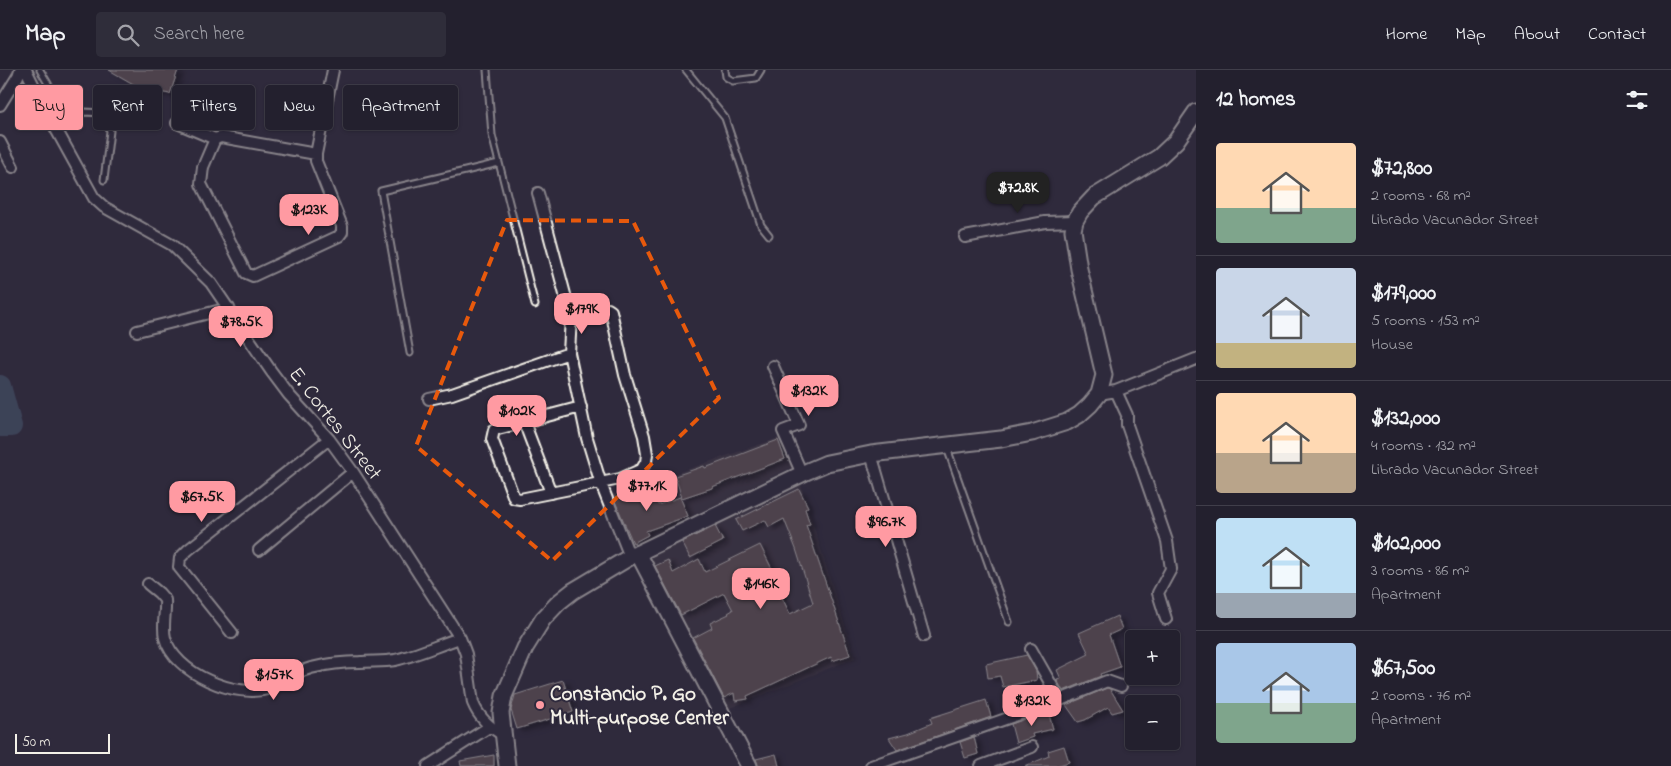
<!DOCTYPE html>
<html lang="en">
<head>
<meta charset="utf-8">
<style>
	:root { --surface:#23202e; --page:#2f2d3a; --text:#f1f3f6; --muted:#a3a3aa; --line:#403e4a; --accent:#ff9aa2 }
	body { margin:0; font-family:"Indie Flower",sans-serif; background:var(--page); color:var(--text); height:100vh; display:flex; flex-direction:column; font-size:19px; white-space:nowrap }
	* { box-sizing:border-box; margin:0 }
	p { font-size:16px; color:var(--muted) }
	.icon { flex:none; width:28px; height:28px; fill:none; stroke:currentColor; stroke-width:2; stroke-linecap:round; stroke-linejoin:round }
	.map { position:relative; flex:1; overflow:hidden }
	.sheet { display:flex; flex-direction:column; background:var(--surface); width:475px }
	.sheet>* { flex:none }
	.guide { position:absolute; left:15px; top:15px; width:475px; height:45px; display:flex; gap:10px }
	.tools { position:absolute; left:1125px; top:560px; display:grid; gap:10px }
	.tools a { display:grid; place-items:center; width:55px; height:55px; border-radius:5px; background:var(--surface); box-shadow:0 1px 4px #0004,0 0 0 1px var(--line); font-size:25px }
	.scale { position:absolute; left:15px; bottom:12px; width:95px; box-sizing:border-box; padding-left:5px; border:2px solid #f4f1e8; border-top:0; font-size:14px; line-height:18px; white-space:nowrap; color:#f4f1e8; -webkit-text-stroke:4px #2f2a3d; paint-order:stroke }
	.price { position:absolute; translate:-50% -42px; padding:0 11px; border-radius:10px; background:var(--accent); color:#111; font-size:16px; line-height:32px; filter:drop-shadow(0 1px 2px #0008) }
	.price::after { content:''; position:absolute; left:50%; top:30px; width:15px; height:11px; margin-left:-8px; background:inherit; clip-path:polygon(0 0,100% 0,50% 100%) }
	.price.selected { background:#222; color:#fff }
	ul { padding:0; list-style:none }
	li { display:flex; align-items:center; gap:15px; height:125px; padding:0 20px }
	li+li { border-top:1px solid var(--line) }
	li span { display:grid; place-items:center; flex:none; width:140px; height:100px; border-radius:5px; color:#555 }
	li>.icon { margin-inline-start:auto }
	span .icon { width:60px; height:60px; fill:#fffc; stroke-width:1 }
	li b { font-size:21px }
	h2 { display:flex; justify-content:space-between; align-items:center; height:60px; padding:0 20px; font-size:21px }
	.tag { padding:0 18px; border-radius:5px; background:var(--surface); box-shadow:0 1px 4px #0004,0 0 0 1px var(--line); font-size:18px; line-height:45px }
	.tag.selected { background:var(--accent); color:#111 }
	header { display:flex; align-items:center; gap:30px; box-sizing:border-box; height:70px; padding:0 25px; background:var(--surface); border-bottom:1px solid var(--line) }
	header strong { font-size:24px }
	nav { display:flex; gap:28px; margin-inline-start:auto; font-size:18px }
	.search { width:350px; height:45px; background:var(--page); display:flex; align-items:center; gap:12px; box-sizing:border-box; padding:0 18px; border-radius:5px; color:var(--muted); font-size:19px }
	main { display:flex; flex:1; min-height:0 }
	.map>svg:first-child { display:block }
	.built { fill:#433a47 }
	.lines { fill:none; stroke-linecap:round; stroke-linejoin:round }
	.river { stroke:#4e6279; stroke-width:22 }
	.building { fill:#725e5f; stroke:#f4f1e8; filter:url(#shadow) }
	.lane-casing { stroke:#f4f1e8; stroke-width:9 }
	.street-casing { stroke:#f4f1e8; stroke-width:14 }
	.secondary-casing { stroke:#f4f1e8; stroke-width:19 }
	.lane { stroke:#2f2a3d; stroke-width:5 }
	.street { stroke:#2f2a3d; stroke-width:10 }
	.secondary { stroke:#2f2a3d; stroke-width:15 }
	.marked { fill:none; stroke:#e8590c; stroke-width:4; stroke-dasharray:10 6; stroke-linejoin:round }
	.poi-dot { fill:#ff9aa2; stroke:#2f2a3d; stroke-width:2 }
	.labels { text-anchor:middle; stroke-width:4; stroke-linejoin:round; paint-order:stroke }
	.street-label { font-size:21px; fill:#f4f1e8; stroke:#2f2a3d }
	.poi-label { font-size:21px; font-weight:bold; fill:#f4f1e8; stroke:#2f2a3d; text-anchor:start }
</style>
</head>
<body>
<header>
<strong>Map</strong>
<div class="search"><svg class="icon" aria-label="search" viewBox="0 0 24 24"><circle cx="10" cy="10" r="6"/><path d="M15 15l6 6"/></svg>Search here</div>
<nav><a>Home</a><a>Map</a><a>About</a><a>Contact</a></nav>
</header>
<main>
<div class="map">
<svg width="1196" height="696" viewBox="0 0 1196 696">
	<defs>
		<filter id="shadow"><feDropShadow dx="5.5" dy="3" stdDeviation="2.5" flood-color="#0009"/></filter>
	</defs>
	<rect width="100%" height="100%" fill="#2f2a3d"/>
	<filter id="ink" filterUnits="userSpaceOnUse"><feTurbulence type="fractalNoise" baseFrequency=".02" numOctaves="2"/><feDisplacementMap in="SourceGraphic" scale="10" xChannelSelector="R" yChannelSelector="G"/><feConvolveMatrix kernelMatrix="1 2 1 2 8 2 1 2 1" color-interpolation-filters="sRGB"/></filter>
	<g filter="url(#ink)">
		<!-- built -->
		<path class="built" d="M781,367L792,397L630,476L610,426Z
			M799,409L855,588L725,640L646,486Z"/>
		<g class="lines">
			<!-- river -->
			<path class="river" d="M0,316L11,356H0"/>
		</g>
		<!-- building -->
		<path class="building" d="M109,0H178L170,24L142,19Z
			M778,370L785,389L712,417V418L682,428L675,406L704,396L705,398Z
			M650,414L658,435L680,427L688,446L646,461L648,465L633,473L614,429Z
			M799,419L808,437L805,439L810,454L806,455L850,585L832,591L831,587L747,626L748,629L735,631L734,623L724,628L693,568L712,558L710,553L729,544L728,543L733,540L724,523L681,545L655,496L668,490L673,503L699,489L705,502L760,475L776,507L773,509L790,544L813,533L796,479L784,449L769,457L765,450L742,461L736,450Z
			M715,456L723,471L690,488L682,472Z
			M1117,546L1122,559L1109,565L1120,597L1100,604L1101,606L1063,621L1057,610L1061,609L1057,600L1089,584L1079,563Z
			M1027,585L1036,601L1037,610L1003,617L1000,606L988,608L986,594Z
			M563,610L573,642L517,659L511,640L515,625Z
			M1107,618L1110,619L1123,640L1112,643L1108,637L1085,650L1078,652L1066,635Z
			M986,630L991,647L897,680L889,668L908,663L932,653L930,648Z
			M1048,641L1053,659L1032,664L1033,667L1016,673L1011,654Z
			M974,667L978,684L965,688L960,672Z
			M1064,676L1069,692L1056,696H1025L1049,686L1048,681Z
			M776,684L779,696H758L756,689Z
			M494,685V696H461L460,691Z"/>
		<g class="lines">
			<!-- lane casing -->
			<g class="lane-casing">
				<path id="lane" d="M40,0L67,46L84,42L104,43L110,61L104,110
					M487,0L492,65L535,235
					M686,0L725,48L761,155L769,165
					M725,0L726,7L733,11L756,8L761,0
					M410,283L381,121L499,93
					M947,378L1009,552"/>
			</g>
			<!-- street casing -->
			<g class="street-casing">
				<path id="street" d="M26,0L51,50L94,128L104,137L172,175L211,213L271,301L289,325L329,369L353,402L460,568L466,584L473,633C479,648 489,657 503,665
					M0,35L18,6L20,0
					M177,53L215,69L221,67L316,84
					M215,69L203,97L201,114L246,203L253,206L339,166L342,162V156L316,91V84L333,0
					M0,72L13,97
					M538,123L571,247L569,283L587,368L601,414L630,487
					M965,167L1045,152L1075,151
					M571,247L603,240L608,239L611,241L625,305L644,366L647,384L646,392L642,399L620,409L520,429L514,428L492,369L494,360L581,337
					M137,261L229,238
					M773,296L799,355L783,361L802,404
					M1116,321L1127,345V355L1167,471L1171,499L1158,523L1166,549
					M1099,324L1116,321L1196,289
					M429,329L452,324L569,283
					M524,352L551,423
					M871,384L924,566
					M259,480L353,402
					M148,514L159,523L165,530C166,543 162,556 165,568C174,603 237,630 270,618C277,616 283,610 290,606C296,603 304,600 311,598C327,594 344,592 360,592C371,591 384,592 395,590C417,585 438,575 460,568
					M232,563L179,497L180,488L188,480L329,369
					M1031,579L1060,630
					M428,696L489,657
					M871,696L1060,630L1107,611L1121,616
					M981,696L1032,677"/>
			</g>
			<!-- secondary casing -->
			<g class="secondary-casing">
				<path id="secondary" d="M638,483L749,696
					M507,696L501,643L504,626L525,578L543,549L559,532L573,521L630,487L808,401L827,393L871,384L1001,369L1032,363L1067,352L1079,345L1090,335L1099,324L1104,305L1079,199L1073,160L1075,151L1080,142L1094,127L1159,87L1176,71L1196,42"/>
			</g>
			<!-- lane -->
			<use href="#lane" class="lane"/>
			<!-- street -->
			<use href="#street" class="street"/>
			<!-- secondary -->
			<use href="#secondary" class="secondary"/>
		</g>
	</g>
	<!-- marked area -->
	<path d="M0 0H1196V696H0ZM507,150L633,151L719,328L552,491L416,376Z" fill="#2f2a3d" fill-opacity=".55" fill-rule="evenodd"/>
	<path class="marked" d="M507,150L633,151L719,328L552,491L416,376Z"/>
	<!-- markers -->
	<circle class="poi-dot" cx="540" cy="635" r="5"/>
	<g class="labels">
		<!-- street labels -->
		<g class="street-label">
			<text transform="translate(336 353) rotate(52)" y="7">E. Cortes Street</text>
		</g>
		<!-- poi labels -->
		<g class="poi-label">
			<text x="550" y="630">Constancio P. Go<tspan x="550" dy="24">Multi-purpose Center</tspan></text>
		</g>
	</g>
</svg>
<div class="tools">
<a>+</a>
<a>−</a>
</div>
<div class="scale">50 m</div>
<b class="price selected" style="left:1018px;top:144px">$72.8K</b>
<b class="price" style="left:309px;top:166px">$123K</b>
<b class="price" style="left:582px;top:265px">$179K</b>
<b class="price" style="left:241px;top:278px">$78.5K</b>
<b class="price" style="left:809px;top:347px">$132K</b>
<b class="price" style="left:517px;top:367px">$102K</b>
<b class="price" style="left:647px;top:442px">$77.1K</b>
<b class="price" style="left:202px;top:453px">$67.5K</b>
<b class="price" style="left:886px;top:478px">$96.7K</b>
<b class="price" style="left:761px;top:540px">$146K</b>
<b class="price" style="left:274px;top:631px">$157K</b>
<b class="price" style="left:1032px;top:657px">$132K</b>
<div class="guide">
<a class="tag selected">Buy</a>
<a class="tag">Rent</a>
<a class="tag">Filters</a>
<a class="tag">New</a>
<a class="tag">Apartment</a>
</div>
</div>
<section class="sheet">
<h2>12 homes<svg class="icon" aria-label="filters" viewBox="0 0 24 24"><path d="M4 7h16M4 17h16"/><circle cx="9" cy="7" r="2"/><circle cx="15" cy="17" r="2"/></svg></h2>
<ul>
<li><span style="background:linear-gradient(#ffd9b3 65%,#7fa58c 0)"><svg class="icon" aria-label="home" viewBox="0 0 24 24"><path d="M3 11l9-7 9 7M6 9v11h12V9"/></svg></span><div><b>$72,800</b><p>2 rooms · 68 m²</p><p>Librado Vacunador Street</p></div></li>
<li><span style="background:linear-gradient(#c9d6e8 75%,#c2b280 0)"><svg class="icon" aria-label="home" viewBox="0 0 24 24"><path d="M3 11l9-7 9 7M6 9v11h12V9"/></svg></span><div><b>$179,000</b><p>5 rooms · 153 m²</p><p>House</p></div></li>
<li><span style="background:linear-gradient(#ffd9b3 60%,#b9a48a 0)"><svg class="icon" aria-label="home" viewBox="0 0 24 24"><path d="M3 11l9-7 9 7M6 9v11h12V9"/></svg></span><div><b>$132,000</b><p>4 rooms · 132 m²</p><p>Librado Vacunador Street</p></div></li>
<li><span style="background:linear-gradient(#bfe0f5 75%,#9aa5b1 0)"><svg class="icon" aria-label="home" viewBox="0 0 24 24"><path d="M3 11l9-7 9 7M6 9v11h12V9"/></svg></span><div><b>$102,000</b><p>3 rooms · 86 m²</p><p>Apartment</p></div></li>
<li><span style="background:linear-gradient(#a9c7e8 60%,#7fa58c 0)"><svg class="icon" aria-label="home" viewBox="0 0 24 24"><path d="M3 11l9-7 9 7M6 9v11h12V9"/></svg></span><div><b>$67,500</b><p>2 rooms · 76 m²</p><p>Apartment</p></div></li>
</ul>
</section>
</main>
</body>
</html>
